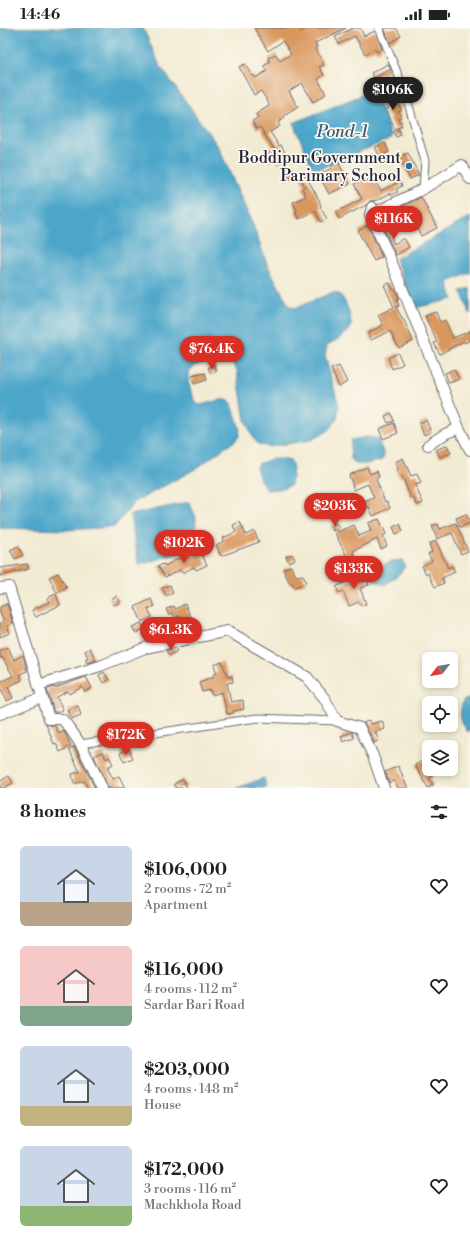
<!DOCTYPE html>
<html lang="en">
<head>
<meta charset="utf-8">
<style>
	:root { --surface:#fff; --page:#f6f6f6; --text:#202124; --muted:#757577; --accent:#d93025 }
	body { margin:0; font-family:"Libre Bodoni",serif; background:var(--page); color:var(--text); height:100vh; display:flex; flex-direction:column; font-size:15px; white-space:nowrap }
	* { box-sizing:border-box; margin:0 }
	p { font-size:13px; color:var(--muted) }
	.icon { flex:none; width:22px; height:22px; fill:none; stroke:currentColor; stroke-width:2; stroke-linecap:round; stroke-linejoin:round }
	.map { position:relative; height:760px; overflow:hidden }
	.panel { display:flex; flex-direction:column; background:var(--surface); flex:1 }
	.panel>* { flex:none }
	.needle { width:26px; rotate:239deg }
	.fabs { position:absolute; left:422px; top:624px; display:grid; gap:8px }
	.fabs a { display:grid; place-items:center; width:36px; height:36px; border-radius:6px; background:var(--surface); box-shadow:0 2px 6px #0003; font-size:20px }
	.price { position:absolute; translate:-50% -34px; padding:0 9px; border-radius:14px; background:var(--accent); color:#fff; font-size:13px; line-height:26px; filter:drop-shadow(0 1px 2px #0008) }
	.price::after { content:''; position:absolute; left:50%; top:24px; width:12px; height:9px; margin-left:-6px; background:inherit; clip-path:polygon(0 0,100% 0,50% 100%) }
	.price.selected { background:#222; color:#fff }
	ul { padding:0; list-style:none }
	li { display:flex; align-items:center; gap:12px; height:100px; padding:0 20px }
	li span { display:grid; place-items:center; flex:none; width:112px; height:80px; border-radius:6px; color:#555 }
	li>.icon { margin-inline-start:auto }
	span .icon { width:48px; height:48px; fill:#fffc; stroke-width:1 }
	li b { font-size:17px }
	h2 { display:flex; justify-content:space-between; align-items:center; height:48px; padding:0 20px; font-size:17px }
	.status { display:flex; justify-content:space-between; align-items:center; height:28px; padding:0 20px; background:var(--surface); direction:ltr }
	.status svg { height:11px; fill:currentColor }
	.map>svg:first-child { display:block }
	.water { fill:#4ca6ca; stroke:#376482 }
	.building { fill:#da975d }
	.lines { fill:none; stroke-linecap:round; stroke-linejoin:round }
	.street-casing { stroke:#6b6870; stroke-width:9 }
	.secondary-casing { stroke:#6b6870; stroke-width:12 }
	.street { stroke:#fff; stroke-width:7 }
	.secondary { stroke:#fff; stroke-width:10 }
	.poi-dot { fill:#1f6fb2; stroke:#fbf7ec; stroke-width:1.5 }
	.labels { text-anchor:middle; stroke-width:3.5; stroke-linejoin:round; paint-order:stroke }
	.poi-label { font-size:16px; fill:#22223b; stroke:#fbf7ec; text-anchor:end }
	.water-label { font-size:17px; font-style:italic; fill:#355d7b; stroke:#fbf7ec }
</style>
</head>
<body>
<div class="status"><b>14:46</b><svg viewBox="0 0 49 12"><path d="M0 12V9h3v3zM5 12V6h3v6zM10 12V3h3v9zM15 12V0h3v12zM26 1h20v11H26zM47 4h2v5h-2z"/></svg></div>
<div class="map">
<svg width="470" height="760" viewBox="0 0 470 760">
	<rect width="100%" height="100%" fill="#fbf7ec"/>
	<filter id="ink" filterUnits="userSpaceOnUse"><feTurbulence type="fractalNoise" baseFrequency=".025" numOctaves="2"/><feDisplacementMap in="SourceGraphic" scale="8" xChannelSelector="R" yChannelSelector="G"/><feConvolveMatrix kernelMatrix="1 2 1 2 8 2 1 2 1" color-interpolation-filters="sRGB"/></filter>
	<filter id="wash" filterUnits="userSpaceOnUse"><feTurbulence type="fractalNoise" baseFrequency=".012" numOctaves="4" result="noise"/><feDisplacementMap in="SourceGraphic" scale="16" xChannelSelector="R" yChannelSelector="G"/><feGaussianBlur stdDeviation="0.9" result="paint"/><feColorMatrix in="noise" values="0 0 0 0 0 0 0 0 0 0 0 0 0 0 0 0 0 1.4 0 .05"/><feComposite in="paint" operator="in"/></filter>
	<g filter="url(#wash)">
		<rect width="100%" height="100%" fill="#f2ebd3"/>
		<!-- water -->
		<path class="water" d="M0,0H143L160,38L218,118L253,197L267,236L289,278L296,280L333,264C335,265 337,265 339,266C346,270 354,295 350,301C345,308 334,313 327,317L325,328L339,378L337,391L328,403L311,412L268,419L258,416L253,409L245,392L237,342L229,330C223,329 217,331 210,333C192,337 183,342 191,363C193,368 195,373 198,377C209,377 224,366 232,376L240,401L239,408L236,412L197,440L135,474L114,499L67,502L0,500Z
			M374,62L392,110L314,143L293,95Z
			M470,189V245L448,254L453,271L415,280L395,231Z
			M470,260V286L461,263Z
			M366,409L377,410L384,426L383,432L366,436H356L351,431L350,419L351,412Z
			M271,431H282L291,433L293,440L291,457L279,461L267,462L260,452L256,439L258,436Z
			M189,474L196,489L195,520L139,537L130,487Z
			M402,532L405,538C400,547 392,552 384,557L373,551L372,547C379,537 390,533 402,532Z
			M470,669V703H467C459,690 459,687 463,673Z
			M264,750L267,760H237Z"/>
		<g id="blocks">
			<!-- building -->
			<path class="building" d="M254,0H298L301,4L308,0H346L315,15L317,19L315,20L324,37L319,39L324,47L318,51L326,66L313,74L302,55L289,63L298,79L284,88L285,90L278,94L280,98L270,104L279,118L281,117L285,125L280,128L283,132L278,135L275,131L269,134L265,128L274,121L260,99L257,101L252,93L258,90L256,86L269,78L268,74L261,63L254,67L239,39L245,36L252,48L253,47L255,50L267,43L264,38L270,34L268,30L276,26L280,33L291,26L283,13L268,23Z
				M353,0H360L364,8L375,3L382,21L377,24L375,21L365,26L355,8L339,16L335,9Z
				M384,0H396L401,8L390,15Z
				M388,36L391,41L374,50L371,45Z
				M390,65L394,73L396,72L401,82L398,83L401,89L398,90L402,98L395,101L386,82L389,80L383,68Z
				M399,101L401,107L396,109L393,104Z
				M385,115L389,124L380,129L375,119Z
				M408,125L419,147L410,151L399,129Z
				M338,134L350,156L329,166L319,147L332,140L331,138Z
				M293,140L296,147L287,152L284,145Z
				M371,147L381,163L400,153L402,158L396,161L398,164L391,167L390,165L378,172L370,173L366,177L339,191L336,184L362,171L354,156Z
				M306,148L319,172L321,178L320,179L327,191L321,194L315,183L299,191L295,184L297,183L293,174L306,168L302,160L305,158L301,151Z
				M421,169L437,200L421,208L406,180L390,188L389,185Z
				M383,188L394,216L404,210L409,219L396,227L379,190Z
				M368,197L382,229L374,233L358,203Z
				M390,255L393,262L395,261L399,271L397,272L399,278L396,279L402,290H403L413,313L399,320L390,303L371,312L368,305L383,297L378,287L394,279L384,257Z
				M436,284L440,294L445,292L453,310L470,303V312L465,315L464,313L440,326L434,315L437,314L425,288Z
				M398,325L403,336L392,341L388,330Z
				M214,337L217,343L211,346L208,340Z
				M339,338L347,354L339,359L331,341Z
				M454,341L459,351L449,355L445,345Z
				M205,345L207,352L194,356L192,348Z
				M391,385L394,393L388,395L385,388Z
				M426,392L431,404L424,407L419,395Z
				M394,395L398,405L383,411L379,401Z
				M447,417L451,425L440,429L436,422Z
				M403,430L411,448L417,446L421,455L415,457L423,475L417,477L413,469L411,470L402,448L400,450L396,442L398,441L395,434Z
				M367,439L370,446L377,443L379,449L376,451L379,459L385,474L387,473L390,480L373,488L369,479L364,481L362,475L374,470L368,456L354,462L349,447Z
				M466,486L470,495L460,499L456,490Z
				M379,491L386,506L383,508L387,518L381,521L377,511L353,523L356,530L342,536L339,529L346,527L335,505L354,497L359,508L371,503L368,495Z
				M240,494L246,507L254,503L259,514L221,528L216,517L224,513L223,510L236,504L233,497Z
				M336,495L339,501L333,503L331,498Z
				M456,495L468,523L461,526L452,505L437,511L432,498L438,496L440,501Z
				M400,496L403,503L396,506L393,499Z
				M436,513L448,540L452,538L455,544L442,550L444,555L435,559L428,545L426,546L422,538L432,533L428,526L432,524L429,516Z
				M18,518L23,527L15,531L10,522Z
				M188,525L189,526L192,525L194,528L201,525L207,537L196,542L194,539L182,545L180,542L165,549L158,538L164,536L165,538Z
				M292,526L295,531L289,534L286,528Z
				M27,536L29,541L0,548V540Z
				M291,538L296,548L303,547L306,555L294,559L292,555L290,556L283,541Z
				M58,545L67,560L57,565L49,549Z
				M365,547L369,557L360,560L366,576L361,578L359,574L349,578L343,563L339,565L336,559L354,550V551Z
				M170,557L173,565L166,568L162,560Z
				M56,566L60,577L36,589L32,582L49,574L47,570Z
				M117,568L120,574L114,577L111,571Z
				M151,571L155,578L148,581L152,589L142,594L135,579Z
				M7,576L13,595L7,598L10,605L0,609V595L4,593L0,585V579Z
				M185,576L191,589L182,594L179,588L175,590L173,585L169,587L166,581L174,578L176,581Z
				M141,595L144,601L136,605L132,599Z
				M8,619L14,632L23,627L27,643L20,646L22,652L8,659L13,670L7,673L0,659V654L13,648L2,629L0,630V622Z
				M90,620L96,632L87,635L85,631L88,630L85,623Z
				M175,620L177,623L169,628L166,622Z
				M222,634L228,649L232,648L233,654L227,655L231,674L243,672L244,681L233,683L234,685L227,686L222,664L212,667L210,662L202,664L199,654L213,649V647L217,645L214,637Z
				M104,644L109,652L103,655L99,647Z
				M86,649L92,660L85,664L82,659L70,666L68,663L57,669L63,682L59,684H54L47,661L55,659V660Z
				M78,678L81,687L71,691L67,682Z
				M369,692L371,696L382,693L385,701L375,704L379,712L374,715L364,695Z
				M46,696L55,698L59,706L64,703L71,718L60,724L56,715L54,716Z
				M352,704L354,710L343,714L341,708Z
				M74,719L83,736L95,760H88L84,753L74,756L72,746L80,744L69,721Z
				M129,721L133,730L124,734L120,725Z
				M103,724L106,731L109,729L113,736L107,739L113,751L119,748L125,760H108L94,728Z
				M424,732L433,748L429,750L433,757L428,760L415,737Z
				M398,738L403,748H402L408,760H398L394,752L389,755L385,744Z
				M9,748L13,755L4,760H0V753Z
				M183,751L187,760H176L174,756Z"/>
		</g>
	</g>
	<g filter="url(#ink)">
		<use href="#blocks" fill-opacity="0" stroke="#6b6870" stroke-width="1"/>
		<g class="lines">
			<!-- street casing -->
			<g class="street-casing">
				<path id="street" d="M379,0L404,61L425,133L423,161
					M80,716L257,690L337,693"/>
			</g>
			<!-- secondary casing -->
			<g class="secondary-casing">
				<path id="secondary" d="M372,179L370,187L390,230L459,400L470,422
					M370,187L423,161L462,137L470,151
					M428,417L445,406L459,400
					M0,560L9,559L49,691H62C80,711 91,736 102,760
					M38,657L100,638L145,620L228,603L307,649L325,671L337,693L360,700L373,728L384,760
					M0,686L41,670"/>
			</g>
			<!-- street -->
			<use href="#street" class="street"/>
			<!-- secondary -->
			<use href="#secondary" class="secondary"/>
		</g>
	</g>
	<!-- markers -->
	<circle class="poi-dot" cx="409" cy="138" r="4"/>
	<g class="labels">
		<!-- poi labels -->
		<g class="poi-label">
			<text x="401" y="135">Boddipur Government<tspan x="401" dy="18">Parimary School</tspan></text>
		</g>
		<!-- water labels -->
		<g class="water-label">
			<text x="342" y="109">Pond-1</text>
		</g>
	</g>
</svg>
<div class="fabs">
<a><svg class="needle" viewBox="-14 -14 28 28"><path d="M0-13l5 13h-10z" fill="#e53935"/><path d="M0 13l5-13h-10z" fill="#757577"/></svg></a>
<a><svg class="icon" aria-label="locate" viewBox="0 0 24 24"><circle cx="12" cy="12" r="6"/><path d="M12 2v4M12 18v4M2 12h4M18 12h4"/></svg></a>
<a><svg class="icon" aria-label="layers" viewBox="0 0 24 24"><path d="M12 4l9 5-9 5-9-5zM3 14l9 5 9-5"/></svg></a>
</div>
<b class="price selected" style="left:393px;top:83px">$106K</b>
<b class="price" style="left:394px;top:212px">$116K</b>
<b class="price" style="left:212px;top:342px">$76.4K</b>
<b class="price" style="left:335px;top:499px">$203K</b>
<b class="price" style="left:184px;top:536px">$102K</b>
<b class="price" style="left:354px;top:562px">$133K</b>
<b class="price" style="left:171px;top:623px">$61.3K</b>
<b class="price" style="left:126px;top:728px">$172K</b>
</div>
<section class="panel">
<h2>8 homes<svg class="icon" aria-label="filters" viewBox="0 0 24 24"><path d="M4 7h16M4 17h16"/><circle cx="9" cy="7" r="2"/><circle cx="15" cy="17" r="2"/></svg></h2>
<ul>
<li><span style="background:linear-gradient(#c9d6e8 70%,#b9a48a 0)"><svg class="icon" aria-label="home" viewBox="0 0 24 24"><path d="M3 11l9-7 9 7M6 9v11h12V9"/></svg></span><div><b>$106,000</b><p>2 rooms · 72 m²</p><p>Apartment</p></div><svg class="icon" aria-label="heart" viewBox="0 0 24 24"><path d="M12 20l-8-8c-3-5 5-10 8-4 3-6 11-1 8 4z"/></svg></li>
<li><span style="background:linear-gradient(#f6c9c9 75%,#7fa58c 0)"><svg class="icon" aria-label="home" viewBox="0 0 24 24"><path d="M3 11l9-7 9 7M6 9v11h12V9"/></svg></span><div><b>$116,000</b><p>4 rooms · 112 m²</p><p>Sardar Bari Road</p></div><svg class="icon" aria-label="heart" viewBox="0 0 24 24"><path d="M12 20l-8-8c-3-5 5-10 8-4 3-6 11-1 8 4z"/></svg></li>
<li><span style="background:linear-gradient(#c9d6e8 75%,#c2b280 0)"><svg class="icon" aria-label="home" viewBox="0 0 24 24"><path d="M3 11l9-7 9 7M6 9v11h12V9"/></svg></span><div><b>$203,000</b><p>4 rooms · 148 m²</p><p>House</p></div><svg class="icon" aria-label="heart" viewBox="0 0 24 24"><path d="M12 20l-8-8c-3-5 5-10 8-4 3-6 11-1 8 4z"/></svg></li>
<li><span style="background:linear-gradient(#c9d6e8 75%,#8fb573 0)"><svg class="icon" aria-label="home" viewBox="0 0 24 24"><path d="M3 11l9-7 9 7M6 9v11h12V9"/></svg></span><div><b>$172,000</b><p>3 rooms · 116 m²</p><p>Machkhola Road</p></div><svg class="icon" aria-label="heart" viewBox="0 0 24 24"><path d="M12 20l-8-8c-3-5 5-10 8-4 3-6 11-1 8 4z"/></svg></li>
</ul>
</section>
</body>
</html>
